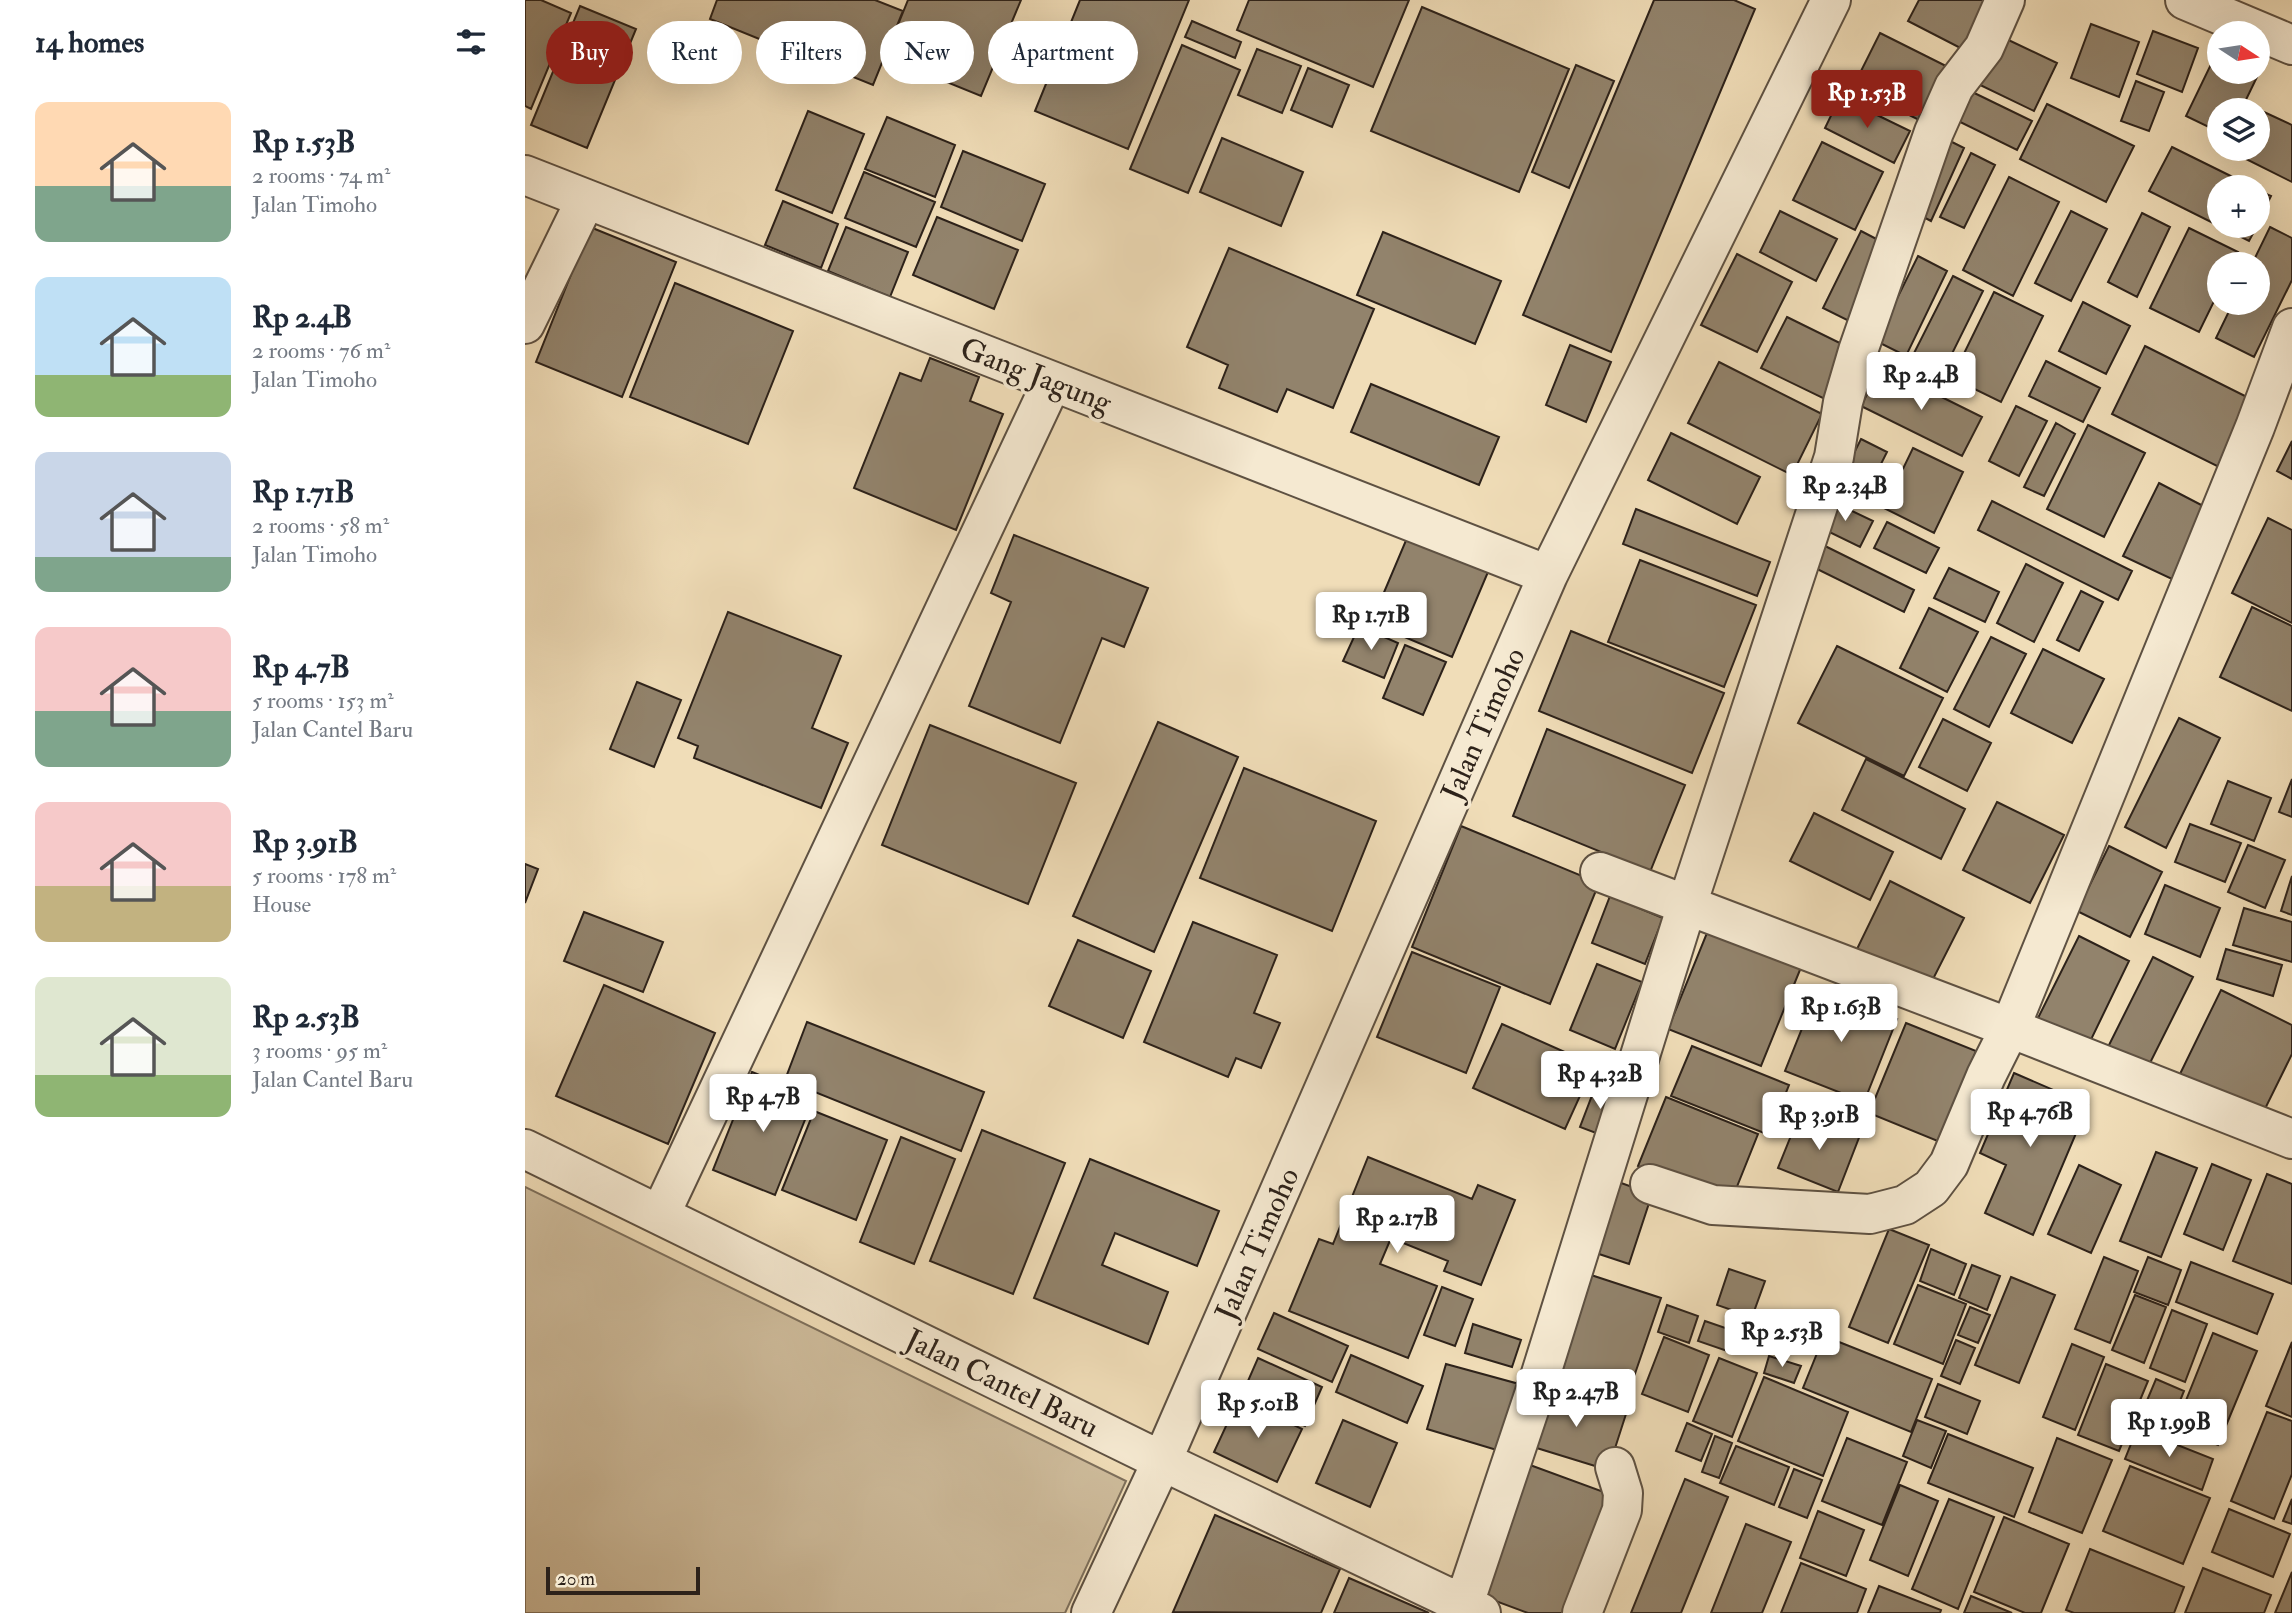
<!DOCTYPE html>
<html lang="en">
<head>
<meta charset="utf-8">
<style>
	:root { --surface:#fff; --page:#f6f6f7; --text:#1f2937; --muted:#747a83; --accent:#8f2418 }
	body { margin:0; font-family:"IM FELL Double Pica",serif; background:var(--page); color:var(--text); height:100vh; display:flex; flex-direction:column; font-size:26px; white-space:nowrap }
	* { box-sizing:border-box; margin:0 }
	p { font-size:23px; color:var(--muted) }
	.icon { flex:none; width:38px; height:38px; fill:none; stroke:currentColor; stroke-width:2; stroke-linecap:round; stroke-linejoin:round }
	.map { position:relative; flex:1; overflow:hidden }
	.details { display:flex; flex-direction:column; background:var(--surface); width:525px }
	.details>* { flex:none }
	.guide { position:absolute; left:21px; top:21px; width:665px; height:63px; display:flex; gap:14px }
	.needle { width:46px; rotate:102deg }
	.fabs { position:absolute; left:1682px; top:21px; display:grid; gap:14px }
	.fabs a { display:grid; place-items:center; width:63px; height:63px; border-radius:50%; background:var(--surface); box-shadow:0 7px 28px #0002; font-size:35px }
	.scale { position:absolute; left:21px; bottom:18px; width:154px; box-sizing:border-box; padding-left:7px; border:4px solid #2d221a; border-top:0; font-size:19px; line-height:24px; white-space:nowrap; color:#2d221a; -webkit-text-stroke:5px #f5e9d1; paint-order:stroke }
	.price { position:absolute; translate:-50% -60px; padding:0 16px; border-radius:7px; background:#fff; color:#222; font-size:23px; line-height:46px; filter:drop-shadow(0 2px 4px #0008) }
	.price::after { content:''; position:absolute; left:50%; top:42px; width:21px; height:16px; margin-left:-10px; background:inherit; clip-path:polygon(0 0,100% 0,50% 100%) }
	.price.selected { background:var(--accent); color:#fff }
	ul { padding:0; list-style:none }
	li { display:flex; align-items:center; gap:21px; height:175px; padding:0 35px }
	li span { display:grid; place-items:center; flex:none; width:196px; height:140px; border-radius:14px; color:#555 }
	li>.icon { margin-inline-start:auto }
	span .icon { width:84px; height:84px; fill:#fffc; stroke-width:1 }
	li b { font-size:30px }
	h2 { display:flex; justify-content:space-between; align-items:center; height:84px; padding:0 35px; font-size:30px }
	.pill { padding:0 24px; border-radius:32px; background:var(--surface); box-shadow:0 7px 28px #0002; font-size:24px; line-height:63px }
	.pill.selected { background:var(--accent); color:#fff }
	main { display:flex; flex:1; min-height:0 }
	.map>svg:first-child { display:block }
	.green { fill:#cfbd9d; stroke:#7e705c; stroke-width:2 }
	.building { fill:#92836c; stroke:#2d221a; stroke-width:2 }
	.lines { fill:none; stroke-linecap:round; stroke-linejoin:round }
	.minor-casing { stroke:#5e5142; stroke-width:42 }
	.minor { stroke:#f5e9d1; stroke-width:38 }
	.labels { text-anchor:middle; stroke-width:7; stroke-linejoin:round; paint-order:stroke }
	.street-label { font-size:30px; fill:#2d221a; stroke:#f5e9d1 }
</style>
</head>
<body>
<main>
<section class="details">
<h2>14 homes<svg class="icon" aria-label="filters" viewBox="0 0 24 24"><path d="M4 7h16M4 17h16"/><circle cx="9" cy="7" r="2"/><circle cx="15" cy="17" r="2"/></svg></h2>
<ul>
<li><span style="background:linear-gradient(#ffd9b3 60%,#7fa58c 0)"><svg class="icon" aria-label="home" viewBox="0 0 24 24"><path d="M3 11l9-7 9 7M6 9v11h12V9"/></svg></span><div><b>Rp 1.53B</b><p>2 rooms · 74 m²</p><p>Jalan Timoho</p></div></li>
<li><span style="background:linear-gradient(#bfe0f5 70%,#8fb573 0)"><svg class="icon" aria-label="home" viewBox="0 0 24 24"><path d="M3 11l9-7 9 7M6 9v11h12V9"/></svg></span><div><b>Rp 2.4B</b><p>2 rooms · 76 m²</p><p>Jalan Timoho</p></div></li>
<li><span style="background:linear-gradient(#c9d6e8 75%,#7fa58c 0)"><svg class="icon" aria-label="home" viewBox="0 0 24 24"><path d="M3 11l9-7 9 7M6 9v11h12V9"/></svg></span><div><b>Rp 1.71B</b><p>2 rooms · 58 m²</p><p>Jalan Timoho</p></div></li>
<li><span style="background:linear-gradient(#f6c9c9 60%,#7fa58c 0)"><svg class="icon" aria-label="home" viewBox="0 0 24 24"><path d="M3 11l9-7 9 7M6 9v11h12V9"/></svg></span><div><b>Rp 4.7B</b><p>5 rooms · 153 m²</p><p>Jalan Cantel Baru</p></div></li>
<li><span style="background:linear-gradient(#f6c9c9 60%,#c2b280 0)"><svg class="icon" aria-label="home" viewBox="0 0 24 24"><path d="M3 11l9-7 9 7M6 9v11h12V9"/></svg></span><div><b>Rp 3.91B</b><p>5 rooms · 178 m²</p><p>House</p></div></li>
<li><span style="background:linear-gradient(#dfe7d0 70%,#8fb573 0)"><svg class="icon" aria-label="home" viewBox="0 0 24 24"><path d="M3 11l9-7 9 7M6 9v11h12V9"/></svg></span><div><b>Rp 2.53B</b><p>3 rooms · 95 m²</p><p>Jalan Cantel Baru</p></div></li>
</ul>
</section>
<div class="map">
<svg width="1767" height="1613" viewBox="0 0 1767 1613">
	<rect width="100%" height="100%" fill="#f0ddb8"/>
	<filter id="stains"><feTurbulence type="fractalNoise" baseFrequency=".00286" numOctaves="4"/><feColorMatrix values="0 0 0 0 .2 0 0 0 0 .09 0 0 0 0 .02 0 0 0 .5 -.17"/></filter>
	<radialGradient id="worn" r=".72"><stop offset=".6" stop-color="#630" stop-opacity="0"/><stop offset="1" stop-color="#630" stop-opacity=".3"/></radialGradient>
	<!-- green -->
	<path class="green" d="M0,1187L601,1481L540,1613H0Z"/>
	<!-- building -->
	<path class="building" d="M0,0H16L46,13L6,109L0,106Z
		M192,0H350L378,11L348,85L185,19Z
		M383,0H496L456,96L360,57Z
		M555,0H664L603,149L510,111Z
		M724,0H884L848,87L712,30Z
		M1129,0H1209L1230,9L1086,352L998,315Z
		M1394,0H1464L1449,55L1383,21Z
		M55,6L111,29L62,148L6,125Z
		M897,7L1044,69L994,192L846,131Z
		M667,21L716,42L710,58L660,37Z
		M1566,24L1614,42L1594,97L1546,78Z
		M1628,31L1673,48L1657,92L1612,74Z
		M1355,33L1425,68L1398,122L1328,87Z
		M1475,36L1532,63L1509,111L1451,83Z
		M657,45L715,70L663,193L605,169Z
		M732,49L776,66L757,113L713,95Z
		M1690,56L1694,58V72H1721L1732,77L1716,110H1694V132L1661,116Z
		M1051,65L1089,81L1044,188L1007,172Z
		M783,68L824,85L807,127L766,110Z
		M1611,81L1639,92L1624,131L1596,121Z
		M1439,88L1507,121L1492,150L1425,117Z
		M1315,97L1385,131L1369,163L1300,128Z
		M1522,104L1609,146L1581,202L1495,159Z
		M283,111L339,134L307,213L251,190Z
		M1739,112L1767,125V182L1717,157L1721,149H1732V126Z
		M362,117L430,145L410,197L340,169Z
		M697,138L778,172L756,226L675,192Z
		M1421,139L1439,148L1406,221L1389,212Z
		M1297,142L1358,172L1330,230L1268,200Z
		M1647,147L1728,187H1694V226H1732L1724,241L1624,191Z
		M438,151L520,184L497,241L416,207Z
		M1446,153L1470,165L1439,228L1415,217Z
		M339,172L410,202L391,247L320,218Z
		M1484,177L1534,202L1488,296L1438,270Z
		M1732,190L1746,196L1732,224Z
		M258,201L313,224L296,268L240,245Z
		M1255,211L1312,239L1291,281L1235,252Z
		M1546,211L1582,229L1546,301L1510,283Z
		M1617,213L1645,227L1612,297L1583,282Z
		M412,217L493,250L469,309L388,275Z
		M65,227L151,262L97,397L11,362Z
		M321,227L383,252L365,297L303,271Z
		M1745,227L1767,238V280L1729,357L1691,338L1708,303H1732V264H1727Z
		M1664,228L1713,252L1707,264H1694V291L1674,332L1625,308Z
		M1336,231L1361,244L1324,321L1298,308Z
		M858,232L976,281L950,344L832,295Z
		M704,248L849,309L808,408L762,389L752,412L694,388L703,365L662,347Z
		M1212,254L1267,282L1232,352L1176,325Z
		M1393,256L1422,271L1381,356L1351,341Z
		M1428,276L1458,291L1416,376L1385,361Z
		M150,283L268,331L223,444L105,397Z
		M1469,292L1518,316L1476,402L1427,378Z
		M1558,302L1605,326L1581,374L1534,351Z
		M1262,317L1329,350L1304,401L1236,368Z
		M1045,345L1086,362L1061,422L1021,405Z
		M1620,346L1728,400L1694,467L1587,414Z
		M405,358L454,377L445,401L478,414L431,530L329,488L375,373L396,381Z
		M1521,361L1575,388L1558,422L1504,396Z
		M1194,362L1297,414L1267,475L1163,423Z
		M1356,367L1457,417L1437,456L1336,406Z
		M846,384L974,437L954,485L826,432Z
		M1491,406L1522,421L1494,476L1464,461Z
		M1531,423L1550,434L1519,496L1499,487Z
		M1563,425L1620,453L1579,537L1522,509Z
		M1146,433L1235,477L1212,524L1123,480Z
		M1336,439L1362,452L1340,496L1314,483Z
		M1767,441V479L1752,471Z
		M1388,448L1438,472L1409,533L1359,508Z
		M1634,483L1684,509L1649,580L1598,556Z
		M1304,500L1348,521L1335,547L1292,526Z
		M1467,501L1607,571L1593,600L1453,530Z
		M1111,509L1245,562L1232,596L1098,544Z
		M1743,518L1767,530V623L1707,593Z
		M1362,522L1414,548L1401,573L1349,548Z
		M489,535L623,588L599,647L577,638L535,743L444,706L486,602L466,593Z
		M882,538L963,572L927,657L846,623Z
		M1298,545L1389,590L1379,612L1288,567Z
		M1115,560L1231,605L1199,687L1083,642Z
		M1501,564L1538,583L1509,642L1472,623Z
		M1424,568L1474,592L1460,622L1409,598Z
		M1556,591L1578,602L1554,651L1532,640Z
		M1727,607L1767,626V711L1695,677Z
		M1404,608L1453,632L1422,692L1375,668Z
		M203,612L316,656L287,728L323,743L296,808L169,758L173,746L153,738Z
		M834,626L873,643L859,678L818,661Z
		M1046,631L1199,693L1167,773L1014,711Z
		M1466,637L1501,654L1464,727L1429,709Z
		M880,645L921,662L898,715L858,698Z
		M1312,646L1418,698L1379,776L1273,723Z
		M1518,649L1579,679L1547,743L1486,713Z
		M112,682L156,700L129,767L85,749Z
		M1654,718L1695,738L1641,848L1600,827Z
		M1418,719L1466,743L1442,791L1394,767Z
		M633,722L713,757L629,952L548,916Z
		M405,725L551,783L503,904L357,845Z
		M1022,729L1160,785L1125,872L988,816Z
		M1341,759L1440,809L1416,859L1317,810Z
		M719,768L851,821L807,931L675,878Z
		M1767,779V817L1754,812Z
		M1703,781L1746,798L1729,841L1686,824Z
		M1472,802L1539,835L1505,903L1438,870Z
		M1289,813L1368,852L1345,900L1265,861Z
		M1665,824L1716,843L1700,882L1650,862Z
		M936,826L1074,883L1025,1004L887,947Z
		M1723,845L1760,860L1740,908L1703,892Z
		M1584,846L1637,872L1605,937L1552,911Z
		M0,864L13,869L0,903Z
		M1767,876V915L1756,911Z
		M1365,881L1439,918L1405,985L1332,949Z
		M1640,885L1695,908L1675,957L1620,934Z
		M1085,896L1138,918L1120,964L1067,943Z
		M1719,908L1767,922V962L1708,945Z
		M59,912L138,942L118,992L39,961Z
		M668,922L752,955L729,1013L755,1023L736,1068L711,1058L703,1077L619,1042Z
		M1186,923L1279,960L1236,1066L1143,1029Z
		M1554,936L1604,961L1560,1052L1509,1026Z
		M553,940L626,971L598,1038L524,1006Z
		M1701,949L1757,965L1748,996L1692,979Z
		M887,952L975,987L941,1073L852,1037Z
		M1628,957L1668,977L1620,1073L1580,1053Z
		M1072,964L1117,982L1090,1049L1045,1030Z
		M79,985L190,1033L143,1144L31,1096Z
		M1294,986L1372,1019L1339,1102L1260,1071Z
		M1696,990L1767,1025V1054L1736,1117L1654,1076Z
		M282,1022L459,1092L436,1151L260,1080Z
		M1381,1023L1451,1051L1415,1142L1344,1113Z
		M977,1024L1069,1065L1040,1129L948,1088Z
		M1167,1046L1264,1085L1244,1135L1146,1096Z
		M1086,1052L1108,1061L1096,1091L1075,1082Z
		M227,1072L289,1097L250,1195L188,1170Z
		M1489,1073L1563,1105L1508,1235L1460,1213L1481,1165L1455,1153Z
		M1071,1085L1095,1095L1079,1136L1055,1127Z
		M1141,1097L1233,1134L1205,1204L1113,1166Z
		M289,1111L362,1140L331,1220L257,1190Z
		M1276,1111L1335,1135L1313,1192L1253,1168Z
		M457,1130L540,1163L488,1294L405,1261Z
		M376,1137L430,1159L389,1264L335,1242Z
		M1631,1152L1672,1168L1636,1257L1595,1241Z
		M843,1157L947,1199L953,1185L990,1200L956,1285L919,1271L923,1261L866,1238L855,1264L912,1286L883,1358L764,1311L794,1239L808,1244Z
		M565,1159L694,1211L672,1266L590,1233L577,1265L643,1292L623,1344L509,1298Z
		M1687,1164L1726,1180L1698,1250L1659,1234Z
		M1554,1165L1596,1185L1566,1253L1523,1234Z
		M1742,1174L1767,1184V1284L1708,1261Z
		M1085,1179L1127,1194L1104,1264L1062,1250Z
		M1364,1229L1404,1245L1363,1343L1324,1327Z
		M1406,1249L1441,1264L1429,1295L1395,1281Z
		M1579,1257L1613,1271L1585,1343L1550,1329Z
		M1623,1257L1656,1270L1643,1305L1609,1292Z
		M1666,1262L1748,1294L1732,1334L1651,1302Z
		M1447,1265L1475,1276L1462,1310L1434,1298Z
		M1204,1269L1240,1281L1227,1317L1192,1305Z
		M1063,1274L1136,1298L1103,1394L1031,1370Z
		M1486,1277L1530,1295L1494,1383L1450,1365Z
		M1393,1285L1441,1304L1418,1364L1369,1344Z
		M917,1287L948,1299L930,1346L899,1335Z
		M1610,1295L1641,1307L1619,1363L1587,1350Z
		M1142,1305L1173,1316L1164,1343L1133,1332Z
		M1445,1307L1465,1315L1453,1343L1433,1335Z
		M1647,1310L1682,1324L1660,1382L1625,1368Z
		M749,1313L823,1346L807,1382L733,1349Z
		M1180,1321L1215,1333L1208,1353L1173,1341Z
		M948,1324L996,1340L987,1367L940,1353Z
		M1688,1333L1732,1351L1693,1445L1650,1428Z
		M1299,1336L1407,1379L1386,1432L1278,1388Z
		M1139,1337L1184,1355L1163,1412L1117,1394Z
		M1431,1340L1450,1348L1435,1384L1416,1376Z
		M1767,1342V1417L1741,1406Z
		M1547,1344L1579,1357L1550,1430L1518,1417Z
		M826,1355L898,1386L882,1423L811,1392Z
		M1244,1356L1276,1366L1269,1383L1239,1373Z
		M733,1358L797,1387L780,1426L716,1397Z
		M1194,1358L1232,1373L1207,1437L1168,1421Z
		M921,1364L1005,1387L985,1454L902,1429Z
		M1581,1364L1623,1381L1594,1451L1553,1435Z
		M1239,1377L1323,1412L1298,1476L1213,1441Z
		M1631,1379L1659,1391L1642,1433L1613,1422Z
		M1413,1384L1455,1401L1442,1434L1400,1417Z
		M1019,1389L1101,1414L1083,1470L1002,1445Z
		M714,1398L777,1429L752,1482L689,1452Z
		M1742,1412L1767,1421V1474L1749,1519L1706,1501Z
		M818,1420L872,1443L845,1507L791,1483Z
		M1392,1420L1421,1431L1406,1468L1378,1456Z
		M1162,1423L1187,1434L1176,1461L1151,1451Z
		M1612,1429L1688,1459L1677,1490L1600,1459Z
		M1423,1434L1508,1468L1489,1517L1403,1483Z
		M1190,1436L1207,1443L1194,1478L1177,1472Z
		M1322,1438L1382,1462L1357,1525L1297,1501Z
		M1532,1438L1587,1460L1557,1533L1504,1512Z
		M1211,1446L1264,1467L1249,1505L1195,1483Z
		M1005,1465L1087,1495L1044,1613H1003L957,1596Z
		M1605,1466L1685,1498L1658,1564L1578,1531Z
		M1269,1469L1297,1480L1282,1518L1254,1507Z
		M1160,1479L1203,1497L1156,1613H1106Z
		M1375,1485L1413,1501L1383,1576L1345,1560Z
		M1424,1499L1469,1517L1433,1609L1387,1589Z
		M1767,1499V1524L1758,1521Z
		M1704,1509L1765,1534L1748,1577L1687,1552Z
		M1293,1511L1339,1530L1321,1576L1275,1558Z
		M690,1515L815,1569L796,1613L648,1612Z
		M1479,1517L1544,1544L1516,1613H1500L1449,1592Z
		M1221,1524L1266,1542L1237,1613H1186Z
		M1565,1549L1659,1587L1649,1613H1549L1541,1610Z
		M1276,1563L1341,1589L1332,1613H1256Z
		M1678,1568L1746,1595L1739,1613H1660Z
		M1767,1572V1613H1750Z
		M824,1578L904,1613H809Z
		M1354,1586L1416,1610L1415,1613H1343Z
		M1446,1596L1487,1613H1439Z"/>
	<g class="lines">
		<!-- minor casing -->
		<g class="minor-casing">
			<path id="minor" d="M1660,0L1767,45
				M0,175L1023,575
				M0,324L61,199
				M1767,328L1730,427L1485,1028L1767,1139
				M1075,872L1485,1028L1461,1076L1424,1164L1406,1188L1380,1205L1345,1214L1188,1205L1125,1184
				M0,1149L637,1461L956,1613
				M135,1215L527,382
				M939,1604L1014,1380L1162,905L1309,457L1318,402L1333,351L1409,132L1429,87L1459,48L1480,0
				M566,1613L637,1461L1023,575L1306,0
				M1057,1613L1097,1510L1098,1493L1090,1467"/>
		</g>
		<!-- minor -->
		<use href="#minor" class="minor"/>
	</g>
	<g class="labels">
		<!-- street labels -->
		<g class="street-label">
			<text transform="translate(511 375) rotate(21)" y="10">Gang Jagung</text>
			<text transform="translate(958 724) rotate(-66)" y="10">Jalan Timoho</text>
			<text transform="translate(732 1244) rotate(-66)" y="10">Jalan Timoho</text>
			<text transform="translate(477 1383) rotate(26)" y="10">Jalan Cantel Baru</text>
		</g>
	</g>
	<rect width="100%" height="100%" filter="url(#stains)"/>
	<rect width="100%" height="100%" fill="url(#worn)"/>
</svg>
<div class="fabs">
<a><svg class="needle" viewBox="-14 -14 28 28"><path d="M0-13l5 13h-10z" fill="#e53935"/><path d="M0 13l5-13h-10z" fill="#747a83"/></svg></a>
<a><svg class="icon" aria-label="layers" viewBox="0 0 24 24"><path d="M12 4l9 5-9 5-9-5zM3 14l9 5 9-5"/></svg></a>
<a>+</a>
<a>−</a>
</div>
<div class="scale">20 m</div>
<b class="price selected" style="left:1342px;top:130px">Rp 1.53B</b>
<b class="price" style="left:1396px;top:412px">Rp 2.4B</b>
<b class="price" style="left:1320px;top:523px">Rp 2.34B</b>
<b class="price" style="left:846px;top:652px">Rp 1.71B</b>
<b class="price" style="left:1316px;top:1044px">Rp 1.63B</b>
<b class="price" style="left:1075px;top:1111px">Rp 4.32B</b>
<b class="price" style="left:238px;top:1134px">Rp 4.7B</b>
<b class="price" style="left:1505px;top:1149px">Rp 4.76B</b>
<b class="price" style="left:1294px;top:1152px">Rp 3.91B</b>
<b class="price" style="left:872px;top:1255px">Rp 2.17B</b>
<b class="price" style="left:1257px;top:1369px">Rp 2.53B</b>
<b class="price" style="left:1051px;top:1429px">Rp 2.47B</b>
<b class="price" style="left:733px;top:1440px">Rp 5.01B</b>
<b class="price" style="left:1644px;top:1459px">Rp 1.99B</b>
<div class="guide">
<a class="pill selected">Buy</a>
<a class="pill">Rent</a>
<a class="pill">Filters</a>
<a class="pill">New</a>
<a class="pill">Apartment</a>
</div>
</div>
</main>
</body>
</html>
